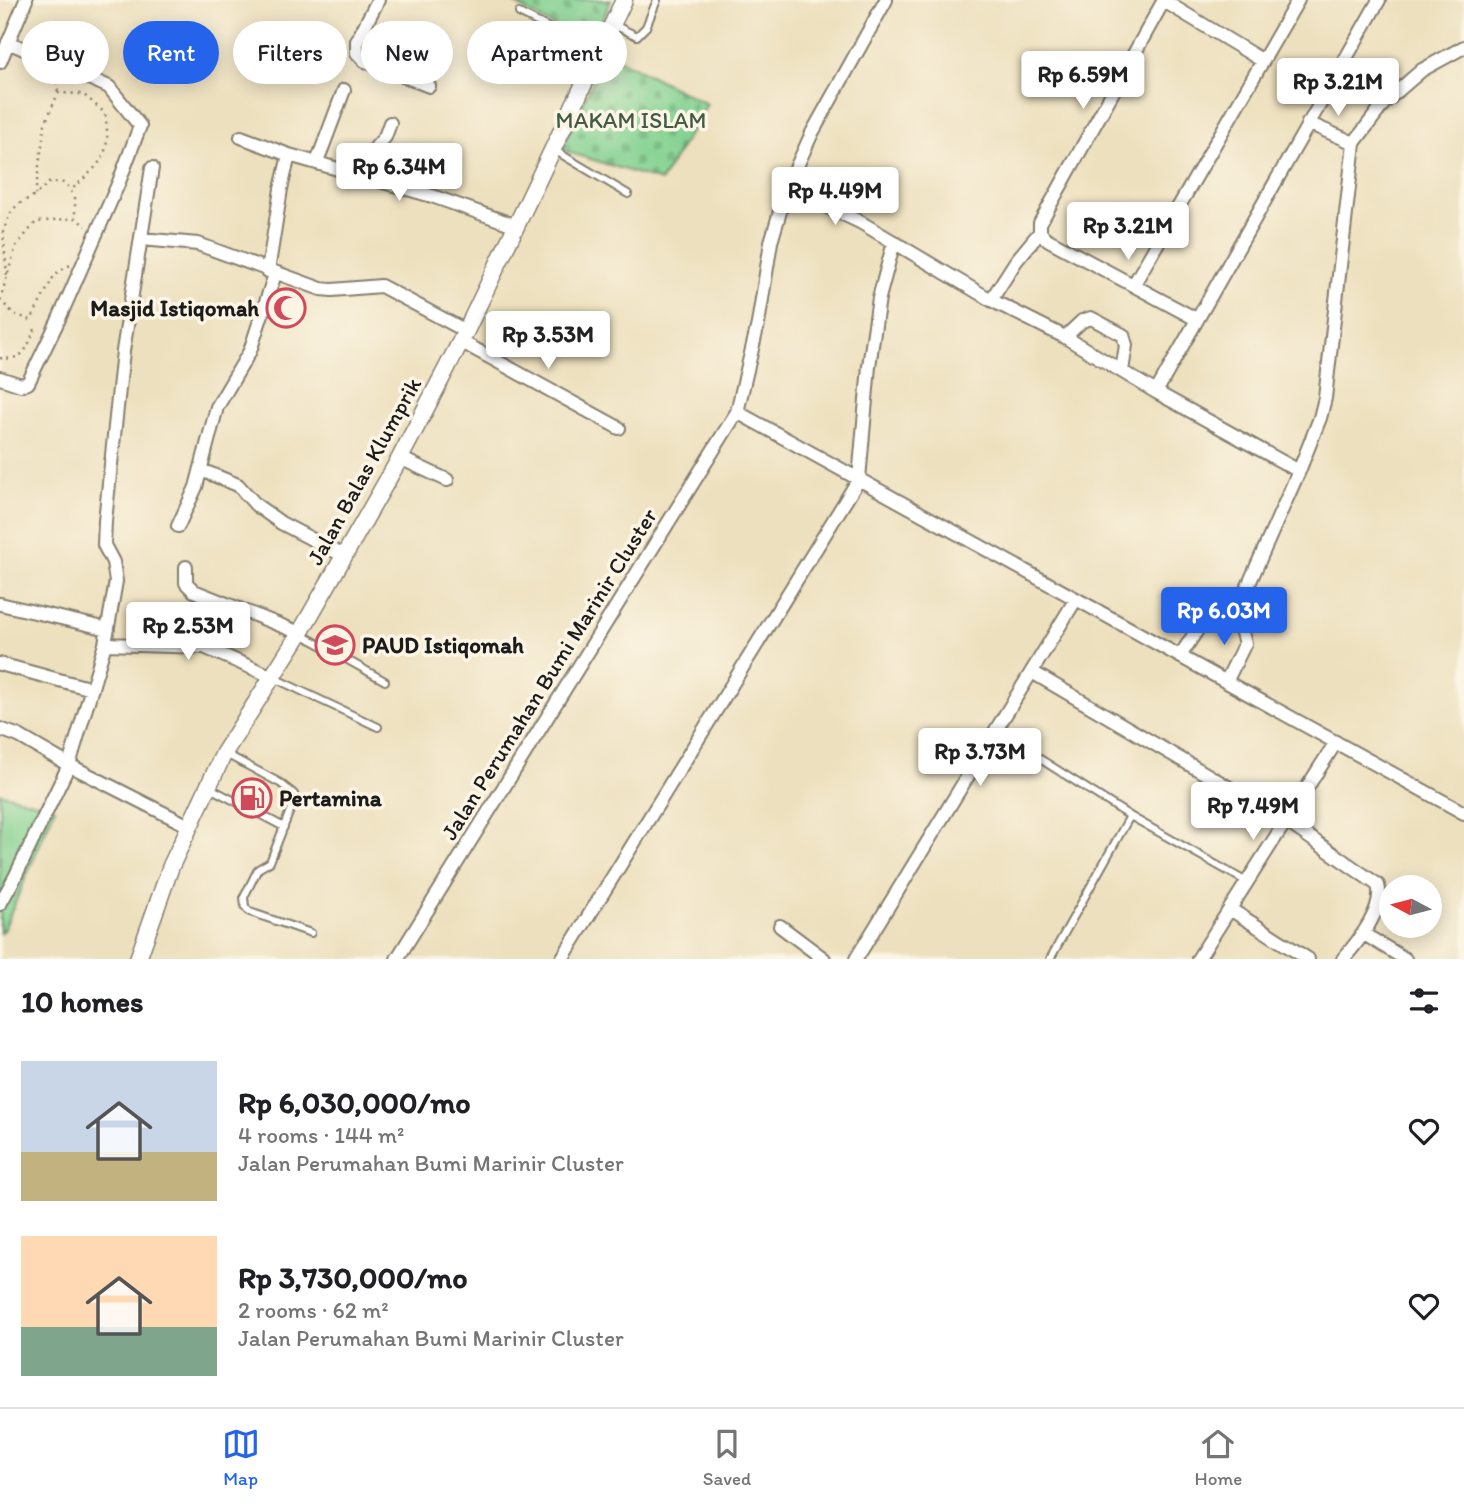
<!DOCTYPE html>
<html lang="en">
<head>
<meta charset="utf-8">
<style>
	:root { --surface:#fff; --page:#f2f2f2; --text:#202124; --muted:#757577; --line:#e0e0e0; --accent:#2563eb }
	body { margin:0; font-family:Itim,sans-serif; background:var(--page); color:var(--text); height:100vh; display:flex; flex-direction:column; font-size:26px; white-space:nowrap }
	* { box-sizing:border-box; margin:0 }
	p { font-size:23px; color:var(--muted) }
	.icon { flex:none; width:38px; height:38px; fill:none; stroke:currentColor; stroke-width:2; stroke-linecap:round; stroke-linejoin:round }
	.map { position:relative; height:959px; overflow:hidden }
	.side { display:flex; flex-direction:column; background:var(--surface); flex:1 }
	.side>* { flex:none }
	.hud { position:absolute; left:21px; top:21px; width:700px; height:63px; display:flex; gap:14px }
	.needle { width:46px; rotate:277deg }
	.buttons { position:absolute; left:1379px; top:875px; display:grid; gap:14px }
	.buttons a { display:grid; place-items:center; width:63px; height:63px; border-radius:50%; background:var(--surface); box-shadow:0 4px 18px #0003; font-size:35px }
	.price { position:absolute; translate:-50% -60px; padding:0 16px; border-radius:7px; background:#fff; color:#222; font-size:23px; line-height:46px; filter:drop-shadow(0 2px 4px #0008) }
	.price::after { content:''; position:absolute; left:50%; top:42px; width:21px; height:16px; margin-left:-10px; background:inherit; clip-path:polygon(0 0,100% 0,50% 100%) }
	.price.on { background:var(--accent); color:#fff }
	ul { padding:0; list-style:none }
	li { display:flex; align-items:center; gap:21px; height:175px; padding:0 21px }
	li span { display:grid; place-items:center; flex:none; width:196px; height:140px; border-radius:0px; color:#555 }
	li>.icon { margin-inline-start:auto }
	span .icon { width:84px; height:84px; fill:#fffc; stroke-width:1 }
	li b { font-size:30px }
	h2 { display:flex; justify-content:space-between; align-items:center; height:84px; padding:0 21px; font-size:30px }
	.pill { padding:0 24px; border-radius:32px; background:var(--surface); box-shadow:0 4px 18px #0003; font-size:24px; line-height:63px }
	.pill.on { background:var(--accent); color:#fff }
	.tab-bar { display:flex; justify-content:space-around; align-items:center; height:98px; border-top:2px solid var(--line); background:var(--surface); font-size:19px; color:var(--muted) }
	.tab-bar a { display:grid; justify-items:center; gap:4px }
	.tab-bar .on { color:var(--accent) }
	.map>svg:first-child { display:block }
	.cemetery { fill:url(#cemetery-stones); stroke:#507757; stroke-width:2 }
	.green { fill:#84d292; stroke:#507757; stroke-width:2 }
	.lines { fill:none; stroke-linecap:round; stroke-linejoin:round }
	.service-casing { stroke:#847e6d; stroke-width:10 }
	.minor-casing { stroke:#847e6d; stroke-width:16 }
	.tertiary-casing { stroke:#847e6d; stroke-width:19 }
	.path { stroke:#847e6d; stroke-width:2.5; stroke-dasharray:2 5; stroke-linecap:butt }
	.service { stroke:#fff; stroke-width:6 }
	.minor { stroke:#fff; stroke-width:12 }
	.tertiary { stroke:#fff; stroke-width:16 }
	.labels { text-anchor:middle; stroke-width:7; stroke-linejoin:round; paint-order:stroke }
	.park-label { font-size:23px; fill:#405c45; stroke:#fcf5e5 }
	.poi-label { font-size:23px; font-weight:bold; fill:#1c1c1c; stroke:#fcf5e5; text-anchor:start }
	.street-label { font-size:23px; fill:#1c1c1c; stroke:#fcf5e5 }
</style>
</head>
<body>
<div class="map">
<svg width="1464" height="959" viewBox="0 0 1464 959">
	<defs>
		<pattern id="cemetery-stones" width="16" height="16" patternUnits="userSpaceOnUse" patternTransform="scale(1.75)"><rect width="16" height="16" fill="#84d292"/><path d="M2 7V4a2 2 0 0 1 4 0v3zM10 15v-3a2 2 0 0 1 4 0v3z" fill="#71b47d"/></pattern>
	</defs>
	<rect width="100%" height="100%" fill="#fcf5e5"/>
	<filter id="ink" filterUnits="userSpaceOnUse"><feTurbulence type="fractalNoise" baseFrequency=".0143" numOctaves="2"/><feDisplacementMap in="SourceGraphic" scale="14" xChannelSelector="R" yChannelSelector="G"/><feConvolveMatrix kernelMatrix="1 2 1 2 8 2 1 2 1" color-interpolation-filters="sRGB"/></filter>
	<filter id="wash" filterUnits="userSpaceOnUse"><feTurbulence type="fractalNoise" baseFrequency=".00686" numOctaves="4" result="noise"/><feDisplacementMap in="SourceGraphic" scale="28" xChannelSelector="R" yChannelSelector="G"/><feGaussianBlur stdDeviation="1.57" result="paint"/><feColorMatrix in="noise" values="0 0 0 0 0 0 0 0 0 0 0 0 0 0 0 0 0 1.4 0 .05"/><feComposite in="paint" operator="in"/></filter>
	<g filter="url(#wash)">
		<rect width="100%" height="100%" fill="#ede0be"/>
		<!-- cemetery -->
		<path class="cemetery" d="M509,0H611L590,48Z
			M606,53L707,104L661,181L561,150Z"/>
		<!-- green -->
		<path class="green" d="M0,793L55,808L4,929L0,933Z"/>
	</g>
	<g filter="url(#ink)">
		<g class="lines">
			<!-- service casing -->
			<g class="service-casing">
				<path id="service" d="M519,13L597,52
					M614,25L637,36L646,27L657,0
					M554,150L628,194
					M301,634L385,681
					M274,678L378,727
					M996,731L1130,816
					M226,754L280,783L294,794L295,798L270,862L258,869L244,897L245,907L250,912L311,933
					M208,787L284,827
					M1050,959L1130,816L1247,882"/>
			</g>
			<!-- minor casing -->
			<g class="minor-casing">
				<path id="minor" d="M378,0L357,41V53L365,61L429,86
					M1164,1L1263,61
					M0,62L26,0
					M1308,123L1354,143
					M241,137L289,155L432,196L517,226
					M317,162L344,90
					M366,175L376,147L385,137L390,123
					M787,188L860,222L991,300L1065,337L1156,392L1299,471
					M1040,232V223L1164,0
					M1040,232L1045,238L1196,319
					M141,239L198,244L321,289L332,290L381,286L466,331
					M268,271L281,189L289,155
					M1134,284L1298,0
					M991,300L1016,261L1040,232
					M1065,337L1082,321L1091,318L1123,335L1126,345L1122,371
					M460,341L619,428
					M0,378L21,385L28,383L58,321L119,182L140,126L109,87L8,42
					M1156,392L1379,0
					M737,412L1464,813
					M400,458L447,480
					M201,470L238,485L256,505L281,523L344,556
					M178,526L196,487L217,407L250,351L275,274
					M186,567V583L194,591L300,633
					M0,604L108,629
					M105,644L204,647L273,677
					M1180,656L1203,621L1236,613
					M0,664L92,689
					M1032,672L1286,821L1378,885C1385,908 1358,942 1343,959
					M1226,682L1245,643L1236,613L1299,471L1320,418L1325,398L1354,143L1385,102L1422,70L1464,47
					M0,729L19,736L69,765L189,826
					M0,904L15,877L69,765L105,644L116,581L113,562L104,545L105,521L123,351L152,168
					M1230,909L1308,959
					M780,926L824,959
					M1364,934L1405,959
					M397,959L737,412L758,324L771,242L787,188L812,133L886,0
					M562,959L859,479L869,366L879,298L894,242
					M856,959L1076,599
					M1198,959L1336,742"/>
			</g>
			<!-- tertiary casing -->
			<g class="tertiary-casing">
				<path id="tertiary" d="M138,959L171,866L224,753L300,633L400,458L466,331L624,0"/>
			</g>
			<!-- path -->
			<path class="path" d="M56,75L58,93
				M35,195L45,124L58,93L83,94L105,113C112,157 102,162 70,191
				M7,275L3,232L10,214L17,205L35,195L50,182L66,183L75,198V218
				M0,300L16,246L36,222L75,218L86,226
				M0,300L14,314L31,320L55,274L70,265
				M0,358C25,361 26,349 35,329"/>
			<!-- service -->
			<use href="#service" class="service"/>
			<!-- minor -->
			<use href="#minor" class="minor"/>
			<!-- tertiary -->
			<use href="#tertiary" class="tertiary"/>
		</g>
	</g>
	<!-- icons -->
	<defs>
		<g id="mosque-ring" transform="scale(2.0125)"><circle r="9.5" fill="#fcf5e5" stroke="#d1495b" stroke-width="1.5"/><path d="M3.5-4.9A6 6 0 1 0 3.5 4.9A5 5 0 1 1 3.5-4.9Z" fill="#d1495b"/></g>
		<g id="school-ring" transform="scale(2.0125)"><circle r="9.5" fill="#fcf5e5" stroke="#d1495b" stroke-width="1.5"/><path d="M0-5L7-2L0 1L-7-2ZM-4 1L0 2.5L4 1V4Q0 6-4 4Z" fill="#d1495b"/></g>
		<g id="fuel-ring" transform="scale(2.0125)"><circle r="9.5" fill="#fcf5e5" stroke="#d1495b" stroke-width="1.5"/><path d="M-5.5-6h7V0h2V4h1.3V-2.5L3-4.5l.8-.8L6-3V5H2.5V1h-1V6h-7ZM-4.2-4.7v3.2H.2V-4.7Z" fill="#d1495b"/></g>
	</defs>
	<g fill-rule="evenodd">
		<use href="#mosque-ring" x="286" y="308"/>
		<use href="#school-ring" x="335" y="645"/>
		<use href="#fuel-ring" x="252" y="798"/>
	</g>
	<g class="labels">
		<!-- park labels -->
		<g class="park-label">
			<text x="631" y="128">MAKAM ISLAM</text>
		</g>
		<!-- poi labels -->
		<g class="poi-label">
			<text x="259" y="316" text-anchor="end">Masjid Istiqomah</text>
			<text x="362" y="653">PAUD Istiqomah</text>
			<text x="279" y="806">Pertamina</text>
		</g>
		<!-- street labels -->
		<g class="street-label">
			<text transform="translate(364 471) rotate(-61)" y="8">Jalan Balas Klumprik</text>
			<text transform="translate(549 674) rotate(-58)" y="8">Jalan Perumahan Bumi Marinir Cluster</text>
		</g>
	</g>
</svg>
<div class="buttons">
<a><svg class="needle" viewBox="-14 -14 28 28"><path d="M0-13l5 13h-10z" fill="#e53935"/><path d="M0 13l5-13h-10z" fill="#757577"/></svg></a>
</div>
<b class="price" style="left:1083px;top:111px">Rp 6.59M</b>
<b class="price" style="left:1338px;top:118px">Rp 3.21M</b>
<b class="price" style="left:399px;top:203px">Rp 6.34M</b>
<b class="price" style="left:835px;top:227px">Rp 4.49M</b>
<b class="price" style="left:1128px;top:262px">Rp 3.21M</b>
<b class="price" style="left:548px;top:371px">Rp 3.53M</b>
<b class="price on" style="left:1224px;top:647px">Rp 6.03M</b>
<b class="price" style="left:188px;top:662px">Rp 2.53M</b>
<b class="price" style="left:980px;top:788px">Rp 3.73M</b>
<b class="price" style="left:1253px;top:842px">Rp 7.49M</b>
<div class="hud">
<a class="pill">Buy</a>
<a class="pill on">Rent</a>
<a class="pill">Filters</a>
<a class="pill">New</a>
<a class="pill">Apartment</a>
</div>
</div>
<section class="side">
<h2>10 homes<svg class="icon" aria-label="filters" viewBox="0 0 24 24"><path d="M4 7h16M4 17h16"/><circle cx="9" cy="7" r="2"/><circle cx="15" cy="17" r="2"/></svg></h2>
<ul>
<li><span style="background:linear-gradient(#c9d6e8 65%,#c2b280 0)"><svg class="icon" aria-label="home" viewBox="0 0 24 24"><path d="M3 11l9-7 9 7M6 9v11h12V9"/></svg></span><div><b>Rp 6,030,000/mo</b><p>4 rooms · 144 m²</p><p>Jalan Perumahan Bumi Marinir Cluster</p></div><svg class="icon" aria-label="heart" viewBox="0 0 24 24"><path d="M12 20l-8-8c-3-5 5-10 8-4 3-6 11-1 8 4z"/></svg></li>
<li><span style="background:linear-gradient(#ffd9b3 65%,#7fa58c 0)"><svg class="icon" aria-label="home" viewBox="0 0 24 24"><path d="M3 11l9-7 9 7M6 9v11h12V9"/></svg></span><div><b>Rp 3,730,000/mo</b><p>2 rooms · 62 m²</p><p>Jalan Perumahan Bumi Marinir Cluster</p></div><svg class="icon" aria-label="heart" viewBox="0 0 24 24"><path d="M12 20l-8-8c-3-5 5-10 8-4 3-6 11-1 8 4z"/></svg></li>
</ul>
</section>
<nav class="tab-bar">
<a class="on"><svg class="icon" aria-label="map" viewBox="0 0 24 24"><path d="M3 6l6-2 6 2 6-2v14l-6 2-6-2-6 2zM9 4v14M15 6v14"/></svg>Map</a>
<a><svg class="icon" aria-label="saved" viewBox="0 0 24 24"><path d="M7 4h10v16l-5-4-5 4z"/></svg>Saved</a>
<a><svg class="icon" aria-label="home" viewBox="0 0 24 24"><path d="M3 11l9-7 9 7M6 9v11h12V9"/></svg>Home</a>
</nav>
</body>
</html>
